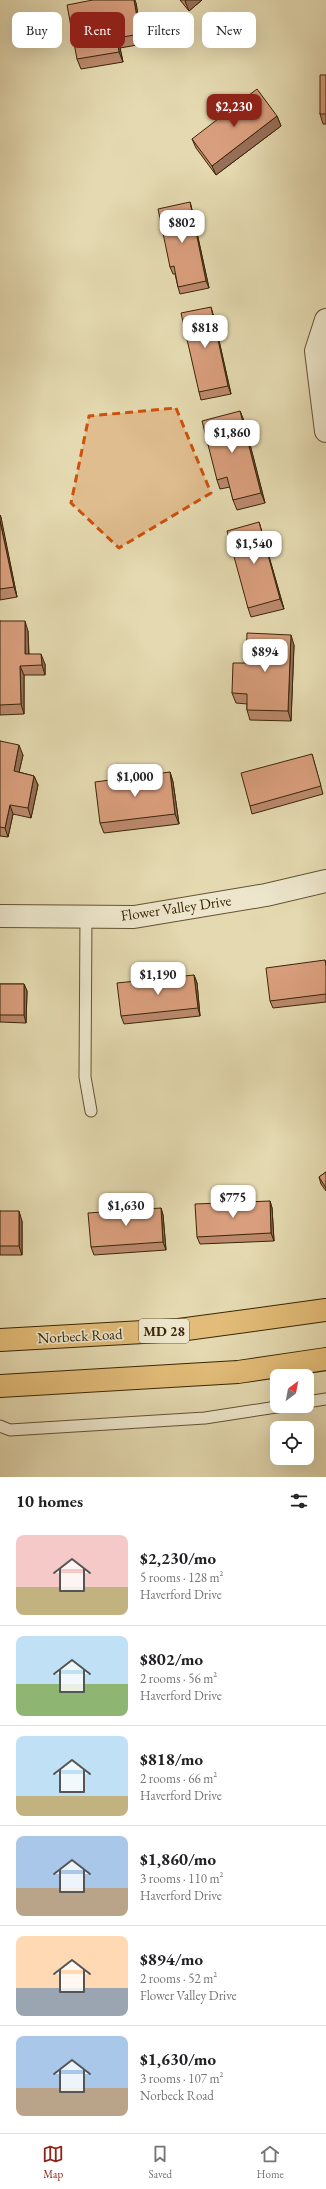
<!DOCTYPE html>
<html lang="en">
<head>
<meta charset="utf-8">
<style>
	:root { --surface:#fff; --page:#f6f6f6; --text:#202124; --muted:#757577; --line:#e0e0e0; --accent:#8f2418 }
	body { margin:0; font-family:"EB Garamond",serif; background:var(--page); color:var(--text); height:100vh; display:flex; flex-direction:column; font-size:15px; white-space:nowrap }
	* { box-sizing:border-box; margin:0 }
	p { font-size:13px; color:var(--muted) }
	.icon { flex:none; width:22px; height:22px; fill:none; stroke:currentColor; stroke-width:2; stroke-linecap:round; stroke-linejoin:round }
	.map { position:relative; height:1477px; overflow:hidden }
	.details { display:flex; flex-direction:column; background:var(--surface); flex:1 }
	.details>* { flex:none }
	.banner { position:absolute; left:12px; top:12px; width:302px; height:36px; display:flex; gap:8px }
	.needle { width:26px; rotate:32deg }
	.controls { position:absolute; left:270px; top:1369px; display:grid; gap:8px }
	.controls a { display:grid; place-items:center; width:44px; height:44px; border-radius:8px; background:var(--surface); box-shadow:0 4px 16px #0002; font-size:20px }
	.price { position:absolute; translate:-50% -34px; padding:0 9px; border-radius:8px; background:#fff; color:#222; font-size:13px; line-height:26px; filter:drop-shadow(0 1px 2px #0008) }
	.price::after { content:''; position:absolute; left:50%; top:24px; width:12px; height:9px; margin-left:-6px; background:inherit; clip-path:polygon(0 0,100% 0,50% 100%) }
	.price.active { background:var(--accent); color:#fff }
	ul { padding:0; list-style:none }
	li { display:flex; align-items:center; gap:12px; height:100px; padding:0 16px }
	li+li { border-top:1px solid var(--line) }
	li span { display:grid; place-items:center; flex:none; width:112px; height:80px; border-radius:8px; color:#555 }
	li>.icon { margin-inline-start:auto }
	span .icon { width:48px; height:48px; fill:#fffc; stroke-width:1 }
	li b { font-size:17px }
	h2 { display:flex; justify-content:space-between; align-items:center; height:48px; padding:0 16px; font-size:17px }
	.chip { padding:0 14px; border-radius:8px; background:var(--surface); box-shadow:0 4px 16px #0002; font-size:14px; line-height:36px }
	.chip.active { background:var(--accent); color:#fff }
	.tabs { display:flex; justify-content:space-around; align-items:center; height:56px; border-top:1px solid var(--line); background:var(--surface); font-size:11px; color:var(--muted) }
	.tabs a { display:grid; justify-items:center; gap:2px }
	.tabs .active { color:var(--accent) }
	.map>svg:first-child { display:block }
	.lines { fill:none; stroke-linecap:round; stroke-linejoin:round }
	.service-casing { stroke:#645332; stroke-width:13 }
	.minor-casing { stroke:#645332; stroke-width:24 }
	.primary-casing { stroke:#3a2608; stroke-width:24 }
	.service { stroke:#ede6cc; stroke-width:11 }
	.minor { stroke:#ede6cc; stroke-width:22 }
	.primary { stroke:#e2bc78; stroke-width:22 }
	.wall { fill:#bb886c; stroke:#3a2608 }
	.shaded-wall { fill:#986f58; stroke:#3a2608 }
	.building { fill:#d99e7d; stroke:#3a2608 }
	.marked { fill:#ce510b; fill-opacity:0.2; stroke:#ce510b; stroke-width:3; stroke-dasharray:8 5; stroke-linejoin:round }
	.labels { text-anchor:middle; stroke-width:3.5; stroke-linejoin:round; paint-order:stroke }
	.shield { fill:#ede6cc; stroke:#706043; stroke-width:1 }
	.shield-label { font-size:14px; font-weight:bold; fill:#3a2608 }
	.street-label { font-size:15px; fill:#3a2608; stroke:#ede6cc }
</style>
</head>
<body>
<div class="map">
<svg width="326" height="1477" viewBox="0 0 326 1477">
	<rect width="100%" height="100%" fill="#e4d9b0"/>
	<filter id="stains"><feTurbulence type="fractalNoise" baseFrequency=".005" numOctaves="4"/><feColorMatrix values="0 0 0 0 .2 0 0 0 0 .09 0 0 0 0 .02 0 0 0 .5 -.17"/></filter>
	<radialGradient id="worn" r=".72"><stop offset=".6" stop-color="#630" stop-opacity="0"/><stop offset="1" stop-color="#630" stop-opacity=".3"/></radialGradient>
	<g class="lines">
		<!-- service casing -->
		<g class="service-casing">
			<path id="service" d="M86,916L85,1077L91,1111
				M307,1402L326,1399
				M0,1426L10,1430L205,1418L283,1406"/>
		</g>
		<!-- minor casing -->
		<g class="minor-casing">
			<path id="minor" d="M326,320L316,351L326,431
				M0,916L134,917L266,895L326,881"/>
		</g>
		<!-- primary casing -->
		<g class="primary-casing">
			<path id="primary" d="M0,1340L179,1330L326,1310
				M0,1386L238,1372L326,1359"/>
		</g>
		<!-- service -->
		<use href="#service" class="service"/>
		<!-- minor -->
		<use href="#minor" class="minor"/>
		<!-- primary -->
		<use href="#primary" class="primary"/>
	</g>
	<!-- wall -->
	<path class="wall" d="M180,0H202L189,11Z
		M136,3L143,44L120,48L123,62L81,69L77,59Z
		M326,75V124H323L320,114Z
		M277,116L281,126L216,175L196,148L192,139Z
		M190,202L192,210L209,288L180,294L178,287L175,274H173L170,267Z
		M213,314L231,394L201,400L199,392Z
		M240,411L244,421L265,503L237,510L233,500L230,487L220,489L217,480Z
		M0,515L17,597L0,600Z
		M262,532L284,609L251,617L248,608Z
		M0,621L28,631L29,654L45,664V675H24V714L0,715Z
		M294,645L291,721L250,720L247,710V704L236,703L232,693L246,663Z
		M0,741L23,755L19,772L34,776L38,785L31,818L13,814L8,837L0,836Z
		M312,754L323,794L252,814L250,806Z
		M170,772L173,782L179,824L104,833L100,823Z
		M325,960L326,962V1002L273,1008L270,1001Z
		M194,975L197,983L200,1016L124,1024L121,1016Z
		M0,984H24L27,991L26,1023L0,1022Z
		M326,1172V1191L321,1184L319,1177Z
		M270,1201L272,1208L274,1241L200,1244L197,1237Z
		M161,1208L163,1215L166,1250L94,1255L91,1247Z
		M0,1211L22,1221V1255H0Z"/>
	<!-- shaded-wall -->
	<path class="shaded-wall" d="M134,0H135L136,3L143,44L140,34Z
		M187,0H202L189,11L185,1Z
		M117,38L120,48L123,62L119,52Z
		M277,116L281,126L216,175L212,166Z
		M190,202L192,210L209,288L206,281Z
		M211,307L213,314L231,394L228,386Z
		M240,411L244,421L265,503L261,493Z
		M0,515L1,517L17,597L14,587L0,521Z
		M259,522L262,532L284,609L280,599Z
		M25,621L28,631L29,664L25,654Z
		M291,635L294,645L291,721L288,711Z
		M41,654L45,664V675L42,665Z
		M20,666L24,675V714L21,704Z
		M19,745L23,755L17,781L14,771Z
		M170,772L173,782L179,824L175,814Z
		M34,776L38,785L31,818L28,808Z
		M10,805L13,814L8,837L5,828Z
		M194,975L197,983L200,1016L198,1008Z
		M24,984L27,991L26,1023L24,1015Z
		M270,1201L272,1208L274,1241L271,1233Z
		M161,1208L163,1215L166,1250L163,1242Z
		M19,1211L22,1221V1255L19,1246Z"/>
	<!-- building -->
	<path class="building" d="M93,0H134L140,34L117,38L119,52L77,59L67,5Z
		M320,75H326V114H320Z
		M257,89L277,116L212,166L192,139Z
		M190,202L206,281L178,287L174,266L170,267L158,209Z
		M211,307L228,386L199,392L181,313Z
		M240,411L261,493L233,500L227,477L217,480L202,421Z
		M0,521L14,587L0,589Z
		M259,522L280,599L248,608L227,531Z
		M0,621H25V654H41L42,665L20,666L21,704L0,705Z
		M247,633L291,635L288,711L247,710V694L232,693L233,663H246Z
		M0,741L19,745L14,771L34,776L28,808L10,805L5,828L0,827Z
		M312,754L321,786L250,806L241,773Z
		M170,772L175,814L100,823L95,782Z
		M325,960L326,966V994L270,1001L266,968Z
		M194,975L198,1008L121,1016L117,983Z
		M0,984H24V1015H0Z
		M326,1172V1188L319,1177Z
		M270,1201L271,1233L197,1237L195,1204Z
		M161,1208L163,1242L91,1247L88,1213Z
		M0,1211H19V1246H0Z"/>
	<!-- marked area -->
	<path class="marked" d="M176,408L211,493L119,548L71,503L89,416Z"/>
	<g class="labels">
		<!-- shield labels -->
		<rect class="shield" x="139" y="1319" width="50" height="24" rx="3"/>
		<g class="shield-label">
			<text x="164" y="1336">MD 28</text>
		</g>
		<!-- street labels -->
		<g class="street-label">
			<text transform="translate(176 908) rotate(-8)" y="5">Flower Valley Drive</text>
			<text transform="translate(80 1336) rotate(-3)" y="5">Norbeck Road</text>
		</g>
	</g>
	<rect width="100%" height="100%" filter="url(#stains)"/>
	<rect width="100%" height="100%" fill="url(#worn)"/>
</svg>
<div class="controls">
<a><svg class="needle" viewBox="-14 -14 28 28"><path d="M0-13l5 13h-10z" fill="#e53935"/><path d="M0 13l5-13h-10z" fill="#757577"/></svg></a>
<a><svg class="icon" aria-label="locate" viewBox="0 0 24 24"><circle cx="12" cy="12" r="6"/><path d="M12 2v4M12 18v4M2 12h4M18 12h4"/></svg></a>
</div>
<b class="price active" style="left:234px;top:128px">$2,230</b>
<b class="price" style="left:182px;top:244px">$802</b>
<b class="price" style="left:205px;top:349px">$818</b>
<b class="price" style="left:232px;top:454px">$1,860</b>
<b class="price" style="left:254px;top:565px">$1,540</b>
<b class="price" style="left:265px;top:673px">$894</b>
<b class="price" style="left:135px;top:798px">$1,000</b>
<b class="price" style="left:158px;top:996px">$1,190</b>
<b class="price" style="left:233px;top:1219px">$775</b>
<b class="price" style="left:126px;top:1227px">$1,630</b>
<div class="banner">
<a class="chip">Buy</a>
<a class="chip active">Rent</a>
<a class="chip">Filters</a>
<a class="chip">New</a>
</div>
</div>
<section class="details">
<h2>10 homes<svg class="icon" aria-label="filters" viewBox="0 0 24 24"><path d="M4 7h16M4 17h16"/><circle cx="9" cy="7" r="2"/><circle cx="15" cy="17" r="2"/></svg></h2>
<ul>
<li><span style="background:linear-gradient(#f6c9c9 65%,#c2b280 0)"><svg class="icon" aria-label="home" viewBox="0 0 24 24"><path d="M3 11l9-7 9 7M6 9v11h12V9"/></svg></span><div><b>$2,230/mo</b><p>5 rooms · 128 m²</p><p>Haverford Drive</p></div></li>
<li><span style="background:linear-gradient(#bfe0f5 60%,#8fb573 0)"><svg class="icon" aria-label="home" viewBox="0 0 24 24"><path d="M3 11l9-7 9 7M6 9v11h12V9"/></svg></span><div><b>$802/mo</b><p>2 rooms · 56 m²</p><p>Haverford Drive</p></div></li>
<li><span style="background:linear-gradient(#bfe0f5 75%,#c2b280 0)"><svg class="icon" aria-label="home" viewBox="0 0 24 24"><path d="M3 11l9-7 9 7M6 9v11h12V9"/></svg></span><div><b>$818/mo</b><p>2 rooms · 66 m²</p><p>Haverford Drive</p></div></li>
<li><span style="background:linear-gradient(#a9c7e8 65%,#b9a48a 0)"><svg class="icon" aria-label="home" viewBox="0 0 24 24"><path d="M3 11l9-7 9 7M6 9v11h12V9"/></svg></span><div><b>$1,860/mo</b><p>3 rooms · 110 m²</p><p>Haverford Drive</p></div></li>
<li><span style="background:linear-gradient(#ffd9b3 65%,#9aa5b1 0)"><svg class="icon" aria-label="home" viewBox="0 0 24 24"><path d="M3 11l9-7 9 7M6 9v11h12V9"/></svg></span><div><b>$894/mo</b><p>2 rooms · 52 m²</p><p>Flower Valley Drive</p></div></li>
<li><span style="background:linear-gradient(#a9c7e8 65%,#b9a48a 0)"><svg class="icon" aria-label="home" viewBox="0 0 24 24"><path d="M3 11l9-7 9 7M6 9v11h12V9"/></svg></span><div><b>$1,630/mo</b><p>3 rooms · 107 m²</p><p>Norbeck Road</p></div></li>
</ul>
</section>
<nav class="tabs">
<a class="active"><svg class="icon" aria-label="map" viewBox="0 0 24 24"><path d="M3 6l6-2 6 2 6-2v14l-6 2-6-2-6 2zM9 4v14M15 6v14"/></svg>Map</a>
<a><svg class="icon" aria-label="saved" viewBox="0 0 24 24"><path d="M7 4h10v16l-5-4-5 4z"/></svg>Saved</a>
<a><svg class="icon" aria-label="home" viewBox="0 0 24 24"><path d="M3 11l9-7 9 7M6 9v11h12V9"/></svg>Home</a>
</nav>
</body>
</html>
